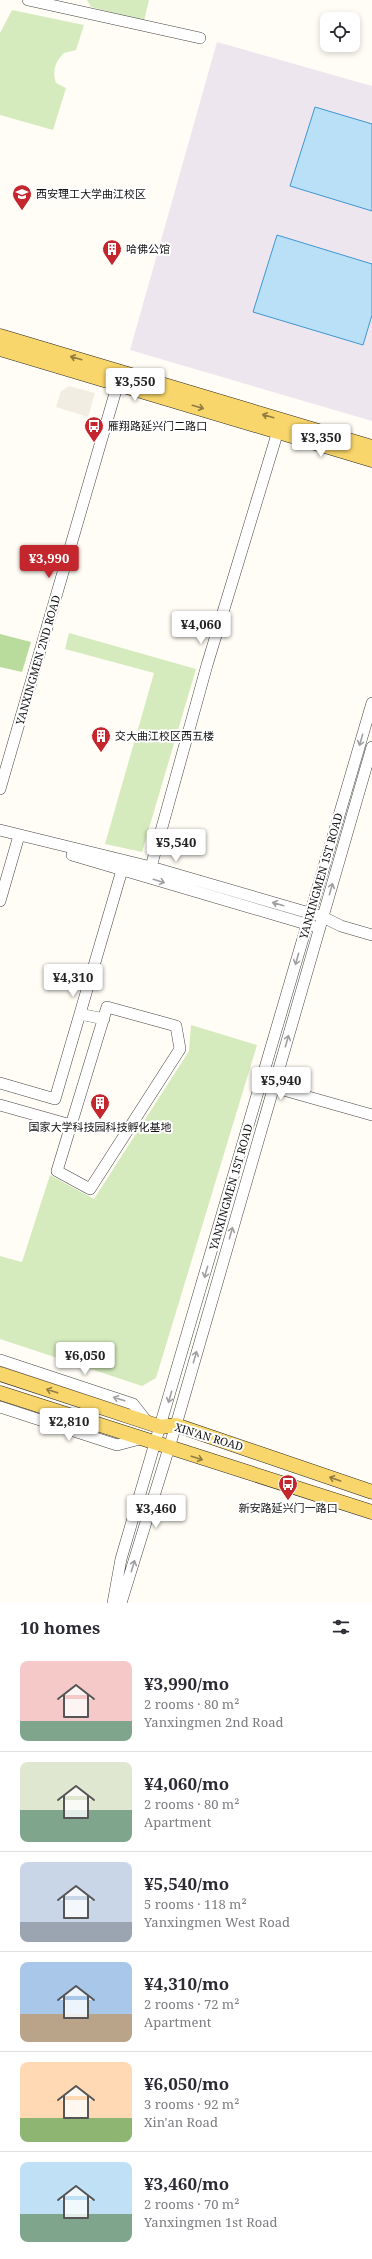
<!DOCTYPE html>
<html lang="en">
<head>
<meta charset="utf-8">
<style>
	:root { --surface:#fff; --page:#f7f7f7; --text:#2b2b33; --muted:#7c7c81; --line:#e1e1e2; --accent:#c4262e }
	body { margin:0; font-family:"Noto Serif","Noto Sans SC",serif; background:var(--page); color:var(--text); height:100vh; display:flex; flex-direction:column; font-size:15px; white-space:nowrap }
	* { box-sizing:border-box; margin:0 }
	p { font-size:13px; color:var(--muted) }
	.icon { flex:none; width:22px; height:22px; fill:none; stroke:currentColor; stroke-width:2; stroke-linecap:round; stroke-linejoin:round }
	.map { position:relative; height:1603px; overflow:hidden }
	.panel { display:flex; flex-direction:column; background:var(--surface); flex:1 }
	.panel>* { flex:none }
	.fabs { position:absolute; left:320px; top:12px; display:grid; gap:8px }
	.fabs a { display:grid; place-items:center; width:40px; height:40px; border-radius:8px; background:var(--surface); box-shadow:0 2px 6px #0003; font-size:20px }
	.price { position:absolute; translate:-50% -34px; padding:0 9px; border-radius:4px; background:#fff; color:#222; font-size:13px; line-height:26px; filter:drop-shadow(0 1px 2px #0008) }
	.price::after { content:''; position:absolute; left:50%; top:24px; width:12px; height:9px; margin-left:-6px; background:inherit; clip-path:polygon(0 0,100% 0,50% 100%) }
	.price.on { background:var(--accent); color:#fff }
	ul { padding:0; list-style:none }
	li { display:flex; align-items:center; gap:12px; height:100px; padding:0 20px }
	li+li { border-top:1px solid var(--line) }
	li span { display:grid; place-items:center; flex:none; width:112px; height:80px; border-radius:8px; color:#555 }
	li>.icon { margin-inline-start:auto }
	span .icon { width:48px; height:48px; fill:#fffc; stroke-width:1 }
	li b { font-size:17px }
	h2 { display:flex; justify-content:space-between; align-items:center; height:48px; padding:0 20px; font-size:17px }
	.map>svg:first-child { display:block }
	.industrial { fill:#eee6ef }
	.green { fill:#d5ebbd }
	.forest { fill:#b9dc9c }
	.plaza { fill:#f1ede2 }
	.water { fill:#b9e0f7; stroke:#3f96cf }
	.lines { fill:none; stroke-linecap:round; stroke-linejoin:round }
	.minor-casing { stroke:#444; stroke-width:12 }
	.major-casing { stroke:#222; stroke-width:15 }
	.minor { stroke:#fff; stroke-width:11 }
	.major { stroke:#f9d66b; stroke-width:14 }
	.oneway { stroke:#917d42 }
	.oneway2 { stroke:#a0a0a0 }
	.labels { text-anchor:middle; stroke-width:4; stroke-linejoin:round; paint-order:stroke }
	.poi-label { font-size:11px; fill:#111; stroke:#fff; text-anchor:start }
	.street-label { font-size:11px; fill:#111; stroke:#fff }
</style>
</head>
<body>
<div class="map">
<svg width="372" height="1603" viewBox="0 0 372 1603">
	<rect width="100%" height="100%" fill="#fffdf5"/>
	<!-- industrial -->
	<path class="industrial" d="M217,42L372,86V421L130,350Z"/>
	<!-- green -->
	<path class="green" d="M87,0H149L144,21L91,7Z
		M12,10L84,25L76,50L64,53C55,62 52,71 56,83L66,88L53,130L0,115V33Z
		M69,633L196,669L142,852L105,844L154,673L65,649Z
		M191,1025L257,1045L156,1378L142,1386L0,1339V1256L22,1262L50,1175L94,1199L189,1051Z"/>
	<!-- forest -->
	<path class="forest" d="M0,634L31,642L22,672L0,667Z"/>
	<!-- plaza -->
	<path class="plaza" d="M69,386L95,393L88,417L56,407L61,391Z"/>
	<!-- water -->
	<path class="water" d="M315,107L372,124V211L290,186Z
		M277,235L372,264V315L363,345L253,312Z"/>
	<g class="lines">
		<!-- minor casing -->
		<g class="minor-casing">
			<path id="minor" d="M28,0L200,38
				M0,789L118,383L116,376
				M0,830L151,867L323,917L341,926L372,935
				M72,855L313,926
				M151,867L207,665L278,431
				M0,901L18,839
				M107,1007L176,1026L180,1049L90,1189L57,1171Z
				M80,1014L104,1019
				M0,1083L55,1099L122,870
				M273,1087L372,1115
				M0,1105L71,1125
				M0,1360L133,1404L148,1423
				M0,1407L117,1445L140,1439
				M113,1603L121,1559L372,703
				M121,1603L176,1425L372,747"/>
		</g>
		<!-- major casing -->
		<g class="major-casing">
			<path id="major" d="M0,336L372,447
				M0,349L372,460
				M0,1374L161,1427L176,1425L372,1492
				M0,1393L372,1512"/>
		</g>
		<!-- minor -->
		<use href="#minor" class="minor"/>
		<!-- major -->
		<use href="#major" class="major"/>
	</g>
	<!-- one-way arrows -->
	<defs><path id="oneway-shaft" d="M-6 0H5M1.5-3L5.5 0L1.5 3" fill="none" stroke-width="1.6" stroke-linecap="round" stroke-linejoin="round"/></defs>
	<g class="oneway">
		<use href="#oneway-shaft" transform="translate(76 358) rotate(-164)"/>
		<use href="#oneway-shaft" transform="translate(198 407) rotate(16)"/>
		<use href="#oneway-shaft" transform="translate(268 416) rotate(-164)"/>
		<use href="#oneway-shaft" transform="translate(52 1391) rotate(-162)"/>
		<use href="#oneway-shaft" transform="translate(197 1458) rotate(18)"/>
		<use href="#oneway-shaft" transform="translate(335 1479) rotate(-161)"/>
	</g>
	<g class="oneway2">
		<use href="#oneway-shaft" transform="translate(361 740) rotate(106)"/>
		<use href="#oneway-shaft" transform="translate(159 881) rotate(17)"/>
		<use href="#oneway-shaft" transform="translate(331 889) rotate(-74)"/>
		<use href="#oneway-shaft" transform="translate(278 904) rotate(-164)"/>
		<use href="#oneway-shaft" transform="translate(297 959) rotate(106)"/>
		<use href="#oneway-shaft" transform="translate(287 1041) rotate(-74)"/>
		<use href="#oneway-shaft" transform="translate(231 1233) rotate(-74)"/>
		<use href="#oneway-shaft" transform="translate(206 1272) rotate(106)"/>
		<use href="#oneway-shaft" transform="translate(195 1357) rotate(-74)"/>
		<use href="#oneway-shaft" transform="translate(170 1397) rotate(106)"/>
		<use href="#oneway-shaft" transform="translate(119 1399) rotate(-162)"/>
		<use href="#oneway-shaft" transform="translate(133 1566) rotate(-73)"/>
	</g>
	<!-- icons -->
	<defs>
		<g id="university-pin" transform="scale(1)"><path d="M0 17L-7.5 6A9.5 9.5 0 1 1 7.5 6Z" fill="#c4262e" stroke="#fff"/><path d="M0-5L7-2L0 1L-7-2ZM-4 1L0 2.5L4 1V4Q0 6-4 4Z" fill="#fff"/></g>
		<g id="building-pin" transform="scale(1)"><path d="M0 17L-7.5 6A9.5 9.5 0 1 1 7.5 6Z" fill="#c4262e" stroke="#fff"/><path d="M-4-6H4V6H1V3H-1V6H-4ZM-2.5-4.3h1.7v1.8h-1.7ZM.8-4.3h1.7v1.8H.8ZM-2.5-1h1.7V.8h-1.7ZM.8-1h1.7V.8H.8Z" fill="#fff"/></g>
		<g id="bus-pin" transform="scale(1)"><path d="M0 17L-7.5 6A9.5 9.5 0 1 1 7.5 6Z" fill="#c4262e" stroke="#fff"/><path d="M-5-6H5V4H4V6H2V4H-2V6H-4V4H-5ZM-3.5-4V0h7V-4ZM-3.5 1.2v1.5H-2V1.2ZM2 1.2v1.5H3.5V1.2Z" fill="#fff"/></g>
	</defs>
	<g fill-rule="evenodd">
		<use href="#university-pin" x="22" y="194"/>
		<use href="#building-pin" x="112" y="249"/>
		<use href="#bus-pin" x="94" y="426"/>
		<use href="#building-pin" x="101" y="736"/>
		<use href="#building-pin" x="100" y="1103"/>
		<use href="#bus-pin" x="288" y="1484"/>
	</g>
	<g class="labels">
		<!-- poi labels -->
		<g class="poi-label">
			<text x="36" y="198">西安理工大学曲江校区</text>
			<text x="126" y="253">哈佛公馆</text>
			<text x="108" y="430">雁翔路延兴门二路口</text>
			<text x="115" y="740">交大曲江校区西五楼</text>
			<text x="100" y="1131" text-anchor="middle">国家大学科技园科技孵化基地</text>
			<text x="288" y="1512" text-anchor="middle">新安路延兴门一路口</text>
		</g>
		<!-- street labels -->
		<g class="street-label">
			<text transform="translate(38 660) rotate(-74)" y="4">YANXINGMEN 2ND ROAD</text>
			<text transform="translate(321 876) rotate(-74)" y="4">YANXINGMEN 1ST ROAD</text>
			<text transform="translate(231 1187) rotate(-74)" y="4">YANXINGMEN 1ST ROAD</text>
			<text transform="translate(209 1437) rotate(17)" y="4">XIN'AN ROAD</text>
		</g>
	</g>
</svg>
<div class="fabs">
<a><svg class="icon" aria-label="locate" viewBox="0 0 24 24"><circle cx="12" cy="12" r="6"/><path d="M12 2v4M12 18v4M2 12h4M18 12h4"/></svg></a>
</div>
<b class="price" style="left:135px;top:402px">¥3,550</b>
<b class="price" style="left:321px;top:458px">¥3,350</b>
<b class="price on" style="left:49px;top:579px">¥3,990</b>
<b class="price" style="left:201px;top:645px">¥4,060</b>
<b class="price" style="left:176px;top:863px">¥5,540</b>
<b class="price" style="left:73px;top:998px">¥4,310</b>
<b class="price" style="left:281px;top:1101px">¥5,940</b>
<b class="price" style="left:85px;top:1376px">¥6,050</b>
<b class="price" style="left:69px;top:1442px">¥2,810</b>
<b class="price" style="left:156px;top:1529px">¥3,460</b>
</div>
<section class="panel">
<h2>10 homes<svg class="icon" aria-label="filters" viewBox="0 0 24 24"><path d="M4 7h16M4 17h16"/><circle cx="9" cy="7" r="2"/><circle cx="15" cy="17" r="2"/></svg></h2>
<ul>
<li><span style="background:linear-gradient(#f6c9c9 75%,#7fa58c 0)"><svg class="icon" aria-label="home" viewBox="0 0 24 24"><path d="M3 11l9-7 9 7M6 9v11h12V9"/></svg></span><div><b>¥3,990/mo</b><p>2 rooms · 80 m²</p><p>Yanxingmen 2nd Road</p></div></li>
<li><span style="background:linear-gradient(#dfe7d0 60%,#7fa58c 0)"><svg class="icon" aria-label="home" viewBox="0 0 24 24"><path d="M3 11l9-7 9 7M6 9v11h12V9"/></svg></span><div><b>¥4,060/mo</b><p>2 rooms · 80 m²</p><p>Apartment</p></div></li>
<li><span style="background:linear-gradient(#c9d6e8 75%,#9aa5b1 0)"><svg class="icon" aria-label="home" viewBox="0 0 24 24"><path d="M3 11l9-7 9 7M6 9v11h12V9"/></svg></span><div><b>¥5,540/mo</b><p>5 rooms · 118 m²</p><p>Yanxingmen West Road</p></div></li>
<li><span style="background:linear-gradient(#a9c7e8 65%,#b9a48a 0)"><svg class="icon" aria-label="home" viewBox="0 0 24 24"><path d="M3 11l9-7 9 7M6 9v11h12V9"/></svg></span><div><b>¥4,310/mo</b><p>2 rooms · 72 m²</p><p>Apartment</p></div></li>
<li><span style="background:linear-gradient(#ffd9b3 70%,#8fb573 0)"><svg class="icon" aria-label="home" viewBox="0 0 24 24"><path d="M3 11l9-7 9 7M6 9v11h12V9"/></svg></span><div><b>¥6,050/mo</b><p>3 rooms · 92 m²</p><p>Xin'an Road</p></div></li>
<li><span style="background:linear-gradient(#bfe0f5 65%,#7fa58c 0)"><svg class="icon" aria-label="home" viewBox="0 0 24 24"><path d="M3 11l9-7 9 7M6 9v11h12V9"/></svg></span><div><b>¥3,460/mo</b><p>2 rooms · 70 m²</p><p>Yanxingmen 1st Road</p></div></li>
</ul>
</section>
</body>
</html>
